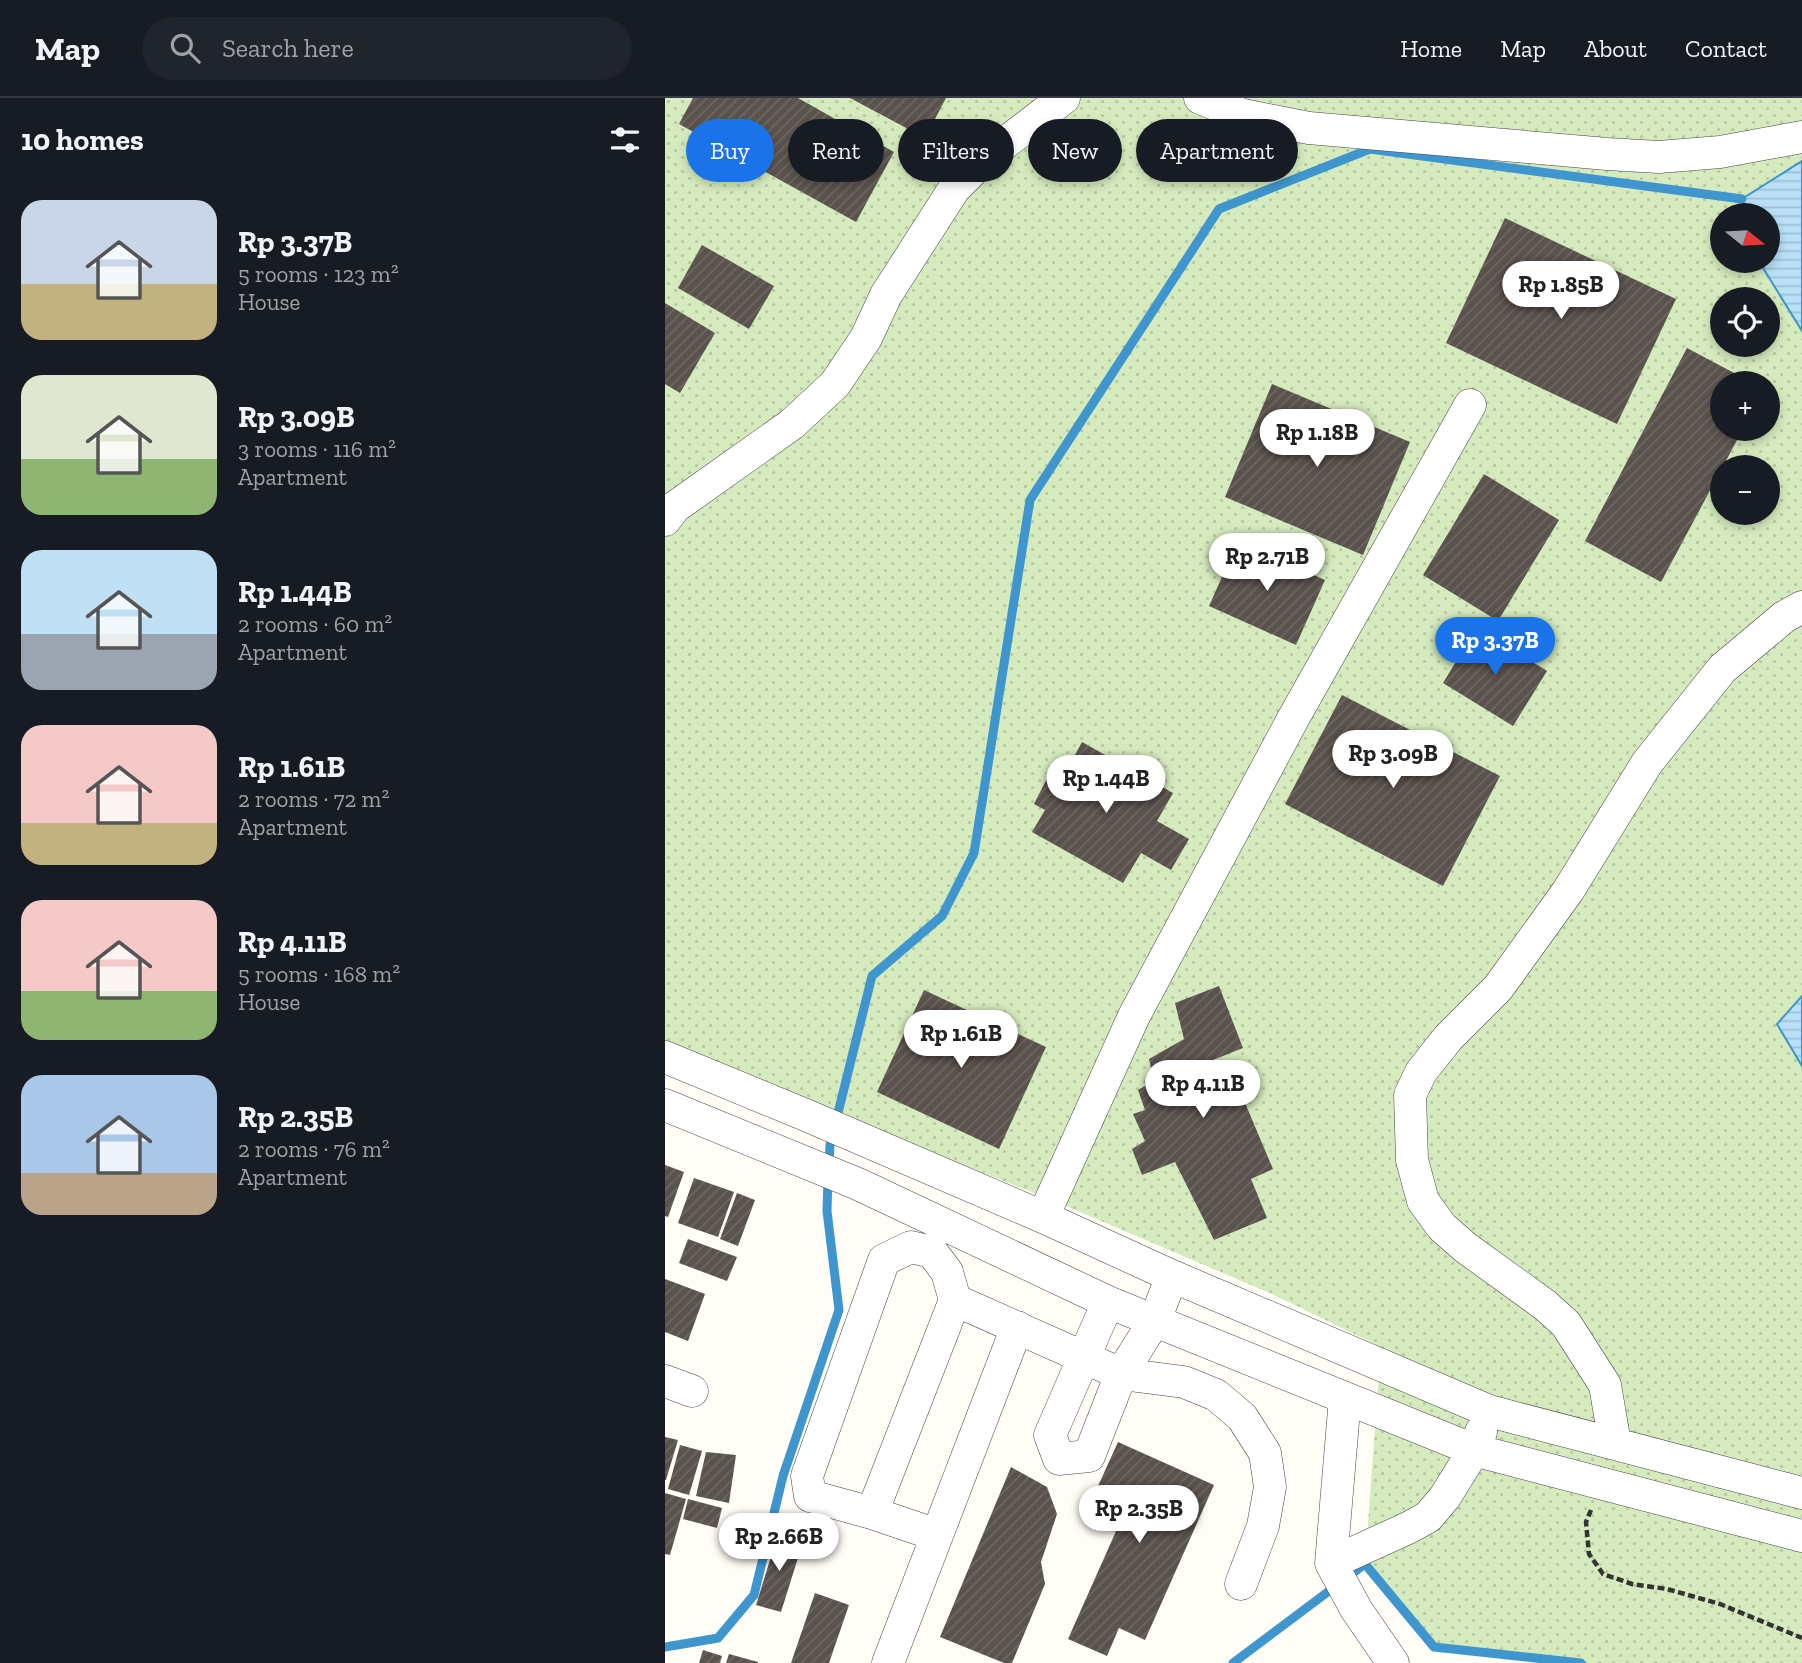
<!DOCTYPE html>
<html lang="en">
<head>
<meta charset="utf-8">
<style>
	:root { --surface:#171b24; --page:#20242c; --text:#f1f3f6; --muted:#9ea1a6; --line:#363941; --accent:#1a73e8 }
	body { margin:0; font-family:"Zilla Slab",serif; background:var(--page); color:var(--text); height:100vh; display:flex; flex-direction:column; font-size:26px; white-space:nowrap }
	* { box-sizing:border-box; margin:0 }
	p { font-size:23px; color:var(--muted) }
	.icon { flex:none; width:38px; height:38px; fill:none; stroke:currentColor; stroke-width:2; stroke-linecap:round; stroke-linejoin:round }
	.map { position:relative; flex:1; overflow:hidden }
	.panel { display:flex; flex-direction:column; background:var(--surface); width:665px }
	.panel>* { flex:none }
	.top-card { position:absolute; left:21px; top:21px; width:665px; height:63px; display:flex; gap:14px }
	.needle { width:46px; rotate:108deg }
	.buttons { position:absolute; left:1045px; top:105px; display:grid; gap:14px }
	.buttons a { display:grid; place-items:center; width:70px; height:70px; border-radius:50%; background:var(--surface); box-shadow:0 4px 10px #0003; font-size:35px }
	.price { position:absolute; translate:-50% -60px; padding:0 16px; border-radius:24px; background:#fff; color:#222; font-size:23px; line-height:46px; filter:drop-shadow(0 2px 4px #0008) }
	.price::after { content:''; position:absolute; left:50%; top:42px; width:21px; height:16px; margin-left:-10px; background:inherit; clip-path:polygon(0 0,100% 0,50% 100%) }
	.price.current { background:var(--accent); color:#fff }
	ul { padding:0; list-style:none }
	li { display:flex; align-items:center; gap:21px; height:175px; padding:0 21px }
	li span { display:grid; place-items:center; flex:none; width:196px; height:140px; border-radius:21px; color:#555 }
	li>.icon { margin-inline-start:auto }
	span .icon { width:84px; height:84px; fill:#fffc; stroke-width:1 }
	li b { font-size:30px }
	h2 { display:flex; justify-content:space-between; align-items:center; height:84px; padding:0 21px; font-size:30px }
	.pill { padding:0 24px; border-radius:32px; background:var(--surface); box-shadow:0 4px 10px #0003; font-size:24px; line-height:63px }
	.pill.current { background:var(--accent); color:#fff }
	header { display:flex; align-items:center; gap:42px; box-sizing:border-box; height:98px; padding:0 35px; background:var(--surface); border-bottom:2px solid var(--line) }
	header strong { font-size:33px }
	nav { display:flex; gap:38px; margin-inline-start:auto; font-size:24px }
	.search { width:490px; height:63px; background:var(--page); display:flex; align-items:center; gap:18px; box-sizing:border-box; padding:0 24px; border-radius:38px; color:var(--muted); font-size:26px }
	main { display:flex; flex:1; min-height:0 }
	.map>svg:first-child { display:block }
	.grass { fill:url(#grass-dots); fill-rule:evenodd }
	.water { fill:url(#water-rules); stroke:#3f96cf; stroke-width:2 }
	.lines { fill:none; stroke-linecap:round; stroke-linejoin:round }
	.stream { stroke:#3f96cf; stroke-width:9 }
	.building { fill:url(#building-hatch) }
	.minor-casing { stroke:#444; stroke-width:33 }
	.path { stroke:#333; stroke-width:4.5; stroke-dasharray:7 3.5; stroke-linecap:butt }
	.minor { stroke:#fff; stroke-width:32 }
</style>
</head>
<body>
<header>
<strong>Map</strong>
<div class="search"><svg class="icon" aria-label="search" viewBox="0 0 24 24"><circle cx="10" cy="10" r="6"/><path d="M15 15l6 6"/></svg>Search here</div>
<nav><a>Home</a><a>Map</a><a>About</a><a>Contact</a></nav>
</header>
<main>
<section class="panel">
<h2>10 homes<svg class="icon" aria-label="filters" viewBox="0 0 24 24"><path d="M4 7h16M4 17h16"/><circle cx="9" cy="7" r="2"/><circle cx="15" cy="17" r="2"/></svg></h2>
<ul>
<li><span style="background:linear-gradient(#c9d6e8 60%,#c2b280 0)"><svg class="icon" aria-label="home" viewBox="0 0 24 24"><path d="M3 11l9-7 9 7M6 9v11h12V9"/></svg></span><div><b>Rp 3.37B</b><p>5 rooms · 123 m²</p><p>House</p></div></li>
<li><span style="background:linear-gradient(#dfe7d0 60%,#8fb573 0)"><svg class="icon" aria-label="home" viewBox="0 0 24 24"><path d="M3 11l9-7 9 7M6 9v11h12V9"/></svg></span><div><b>Rp 3.09B</b><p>3 rooms · 116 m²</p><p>Apartment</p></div></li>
<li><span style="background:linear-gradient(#bfe0f5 60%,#9aa5b1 0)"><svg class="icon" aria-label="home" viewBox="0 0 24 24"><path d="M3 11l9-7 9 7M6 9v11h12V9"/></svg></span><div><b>Rp 1.44B</b><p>2 rooms · 60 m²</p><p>Apartment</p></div></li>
<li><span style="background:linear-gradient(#f6c9c9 70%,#c2b280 0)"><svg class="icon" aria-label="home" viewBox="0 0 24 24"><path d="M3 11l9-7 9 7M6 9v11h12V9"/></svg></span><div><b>Rp 1.61B</b><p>2 rooms · 72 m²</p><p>Apartment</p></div></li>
<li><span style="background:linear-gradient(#f6c9c9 65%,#8fb573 0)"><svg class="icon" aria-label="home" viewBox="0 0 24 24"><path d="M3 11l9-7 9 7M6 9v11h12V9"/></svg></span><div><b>Rp 4.11B</b><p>5 rooms · 168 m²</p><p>House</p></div></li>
<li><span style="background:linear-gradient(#a9c7e8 70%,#b9a48a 0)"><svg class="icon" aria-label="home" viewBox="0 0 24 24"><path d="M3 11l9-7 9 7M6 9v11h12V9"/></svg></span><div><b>Rp 2.35B</b><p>2 rooms · 76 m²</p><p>Apartment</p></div></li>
</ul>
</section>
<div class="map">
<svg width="1137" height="1565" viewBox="0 0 1137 1565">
	<defs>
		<pattern id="grass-dots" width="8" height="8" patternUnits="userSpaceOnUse" patternTransform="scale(1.75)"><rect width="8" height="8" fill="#d5ebbd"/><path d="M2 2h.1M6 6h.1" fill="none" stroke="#b6c8a1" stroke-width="1.8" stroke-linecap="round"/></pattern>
		<pattern id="water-rules" width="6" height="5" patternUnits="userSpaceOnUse" patternTransform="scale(1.75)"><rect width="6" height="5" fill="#b9e0f7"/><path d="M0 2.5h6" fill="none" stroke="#9ebfd3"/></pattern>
		<pattern id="building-hatch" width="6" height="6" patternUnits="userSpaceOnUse" patternTransform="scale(1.75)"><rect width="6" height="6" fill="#5a524d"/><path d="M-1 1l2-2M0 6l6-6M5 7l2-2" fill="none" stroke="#6d6662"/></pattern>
	</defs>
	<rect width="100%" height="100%" fill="#fffdf5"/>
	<!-- grass -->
	<path class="grass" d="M0,0H1137V1565H916L769,1549L700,1466L716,1249L607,1196L394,1105L0,948ZM1057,117H1102V163H1057ZM1057,201H1102V247H1057ZM1057,285H1102V331H1057ZM1057,369H1102V415H1057Z"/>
	<!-- water -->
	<path class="water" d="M1137,63V233L1098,170L1096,163H1102V117H1082L1077,101Z
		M1137,898V968L1112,926Z"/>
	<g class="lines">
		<!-- stream -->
		<path class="stream" d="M164,1066L165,1047L207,878L277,818L309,755L365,402L554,111L705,51L1077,101
			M0,1549L53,1540L89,1497L118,1378L174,1212L162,1113L163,1080
			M568,1565L700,1466L769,1549L916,1565"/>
	</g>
	<!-- building -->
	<path class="building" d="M28,0H133L229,54L191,124L14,26Z
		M185,0H281L260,40Z
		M840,120L1011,201L952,326L781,245Z
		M37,147L109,188L84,231L13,190Z
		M0,205L50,235L15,295L0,286Z
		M1022,250L1088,285H1057V331H1078L996,484L920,443Z
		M607,286L745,344L698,457L560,399Z
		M819,376L894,422L833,523L758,477Z
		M573,443L660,482L631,547L544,508Z
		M812,529L882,573L848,628L778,585Z
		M677,597L835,678L778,788L620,706Z
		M417,644L508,695L492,723L524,741L506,772L476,755L458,785L367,734L380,712L369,706L392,661L404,668Z
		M554,888L578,950L548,962L561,999L575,993L608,1071L586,1081L602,1120L549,1142L510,1064L477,1077L467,1051L480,1043L468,1016L480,1012L473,992L489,983L484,961L519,941L510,905Z
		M259,892L381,949L334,1051L212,994Z
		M0,1067L19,1074L3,1119L0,1118Z
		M29,1080L69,1094L53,1139L13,1125Z
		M72,1095L90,1102L73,1148L55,1141Z
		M23,1141L72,1159L62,1183L14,1165Z
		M0,1181L40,1196L23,1243L0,1234Z
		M0,1339L13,1342L1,1382H0Z
		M453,1344L549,1387L480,1542L454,1530L442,1558L403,1541L460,1413L428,1399Z
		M15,1347L37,1353L24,1397L3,1391Z
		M41,1354L71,1357L64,1405L31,1398Z
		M346,1369L382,1389L392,1416L376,1464L380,1486L347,1565H339L275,1539Z
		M0,1395L21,1401L5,1457L0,1456Z
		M23,1401L57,1410L52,1430L18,1421Z
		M113,1436L138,1444L116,1514L91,1507Z
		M150,1495L184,1507L164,1565H126Z
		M38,1552L57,1558L55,1565H34Z
		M64,1556L93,1564V1565H61Z"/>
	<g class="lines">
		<!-- minor casing -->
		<g class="minor-casing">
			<path id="minor" d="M535,0L578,17L644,30L942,56L994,59L1055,54L1137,39
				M0,422L10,409L127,326L170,286L201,240L221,197L289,91L319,61L399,0
				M0,959L143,1018L378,1119L507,1178L824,1313L1137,1395
				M0,1007L193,1086L443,1204L809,1352L1137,1438
				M378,1119L469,918L629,619L805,307
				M290,1202L207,1415L145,1398L142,1378L219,1162L246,1149L267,1154L282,1174L290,1202L456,1276L519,1284L551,1297L577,1319L600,1355L605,1389L598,1428L576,1486
				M443,1204L385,1337L394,1361L424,1358L456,1276L490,1222L507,1178
				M0,1283L27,1293
				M680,1300L666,1465L691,1511L728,1565
				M950,1346L940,1287L901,1226L880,1207L801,1150L777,1129L758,1103L747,1062L745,997L756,974L783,940L833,890L903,793L982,665L1057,571L1119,519L1137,509
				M207,1415L272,1437
				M666,1465L743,1430L763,1419L780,1399L809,1352L816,1334
				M223,1565L352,1229"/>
		</g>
		<!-- path -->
		<path class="path" d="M926,1412L921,1424L924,1456L938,1476L967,1486L1002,1491L1055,1506L1137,1540"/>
		<!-- minor -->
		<use href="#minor" class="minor"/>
	</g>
</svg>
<div class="buttons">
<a><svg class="needle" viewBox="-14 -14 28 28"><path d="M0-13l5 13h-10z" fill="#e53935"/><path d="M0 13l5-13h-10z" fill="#9ea1a6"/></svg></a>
<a><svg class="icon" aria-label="locate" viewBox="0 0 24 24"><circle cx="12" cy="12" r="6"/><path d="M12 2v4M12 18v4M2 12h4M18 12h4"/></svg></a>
<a>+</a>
<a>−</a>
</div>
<b class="price" style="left:896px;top:223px">Rp 1.85B</b>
<b class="price" style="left:652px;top:371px">Rp 1.18B</b>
<b class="price" style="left:602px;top:495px">Rp 2.71B</b>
<b class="price current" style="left:830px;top:579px">Rp 3.37B</b>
<b class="price" style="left:728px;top:692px">Rp 3.09B</b>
<b class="price" style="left:441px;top:717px">Rp 1.44B</b>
<b class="price" style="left:296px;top:972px">Rp 1.61B</b>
<b class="price" style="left:538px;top:1022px">Rp 4.11B</b>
<b class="price" style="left:474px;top:1447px">Rp 2.35B</b>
<b class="price" style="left:114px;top:1475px">Rp 2.66B</b>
<div class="top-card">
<a class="pill current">Buy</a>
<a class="pill">Rent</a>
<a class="pill">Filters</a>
<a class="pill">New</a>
<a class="pill">Apartment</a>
</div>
</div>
</main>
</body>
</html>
